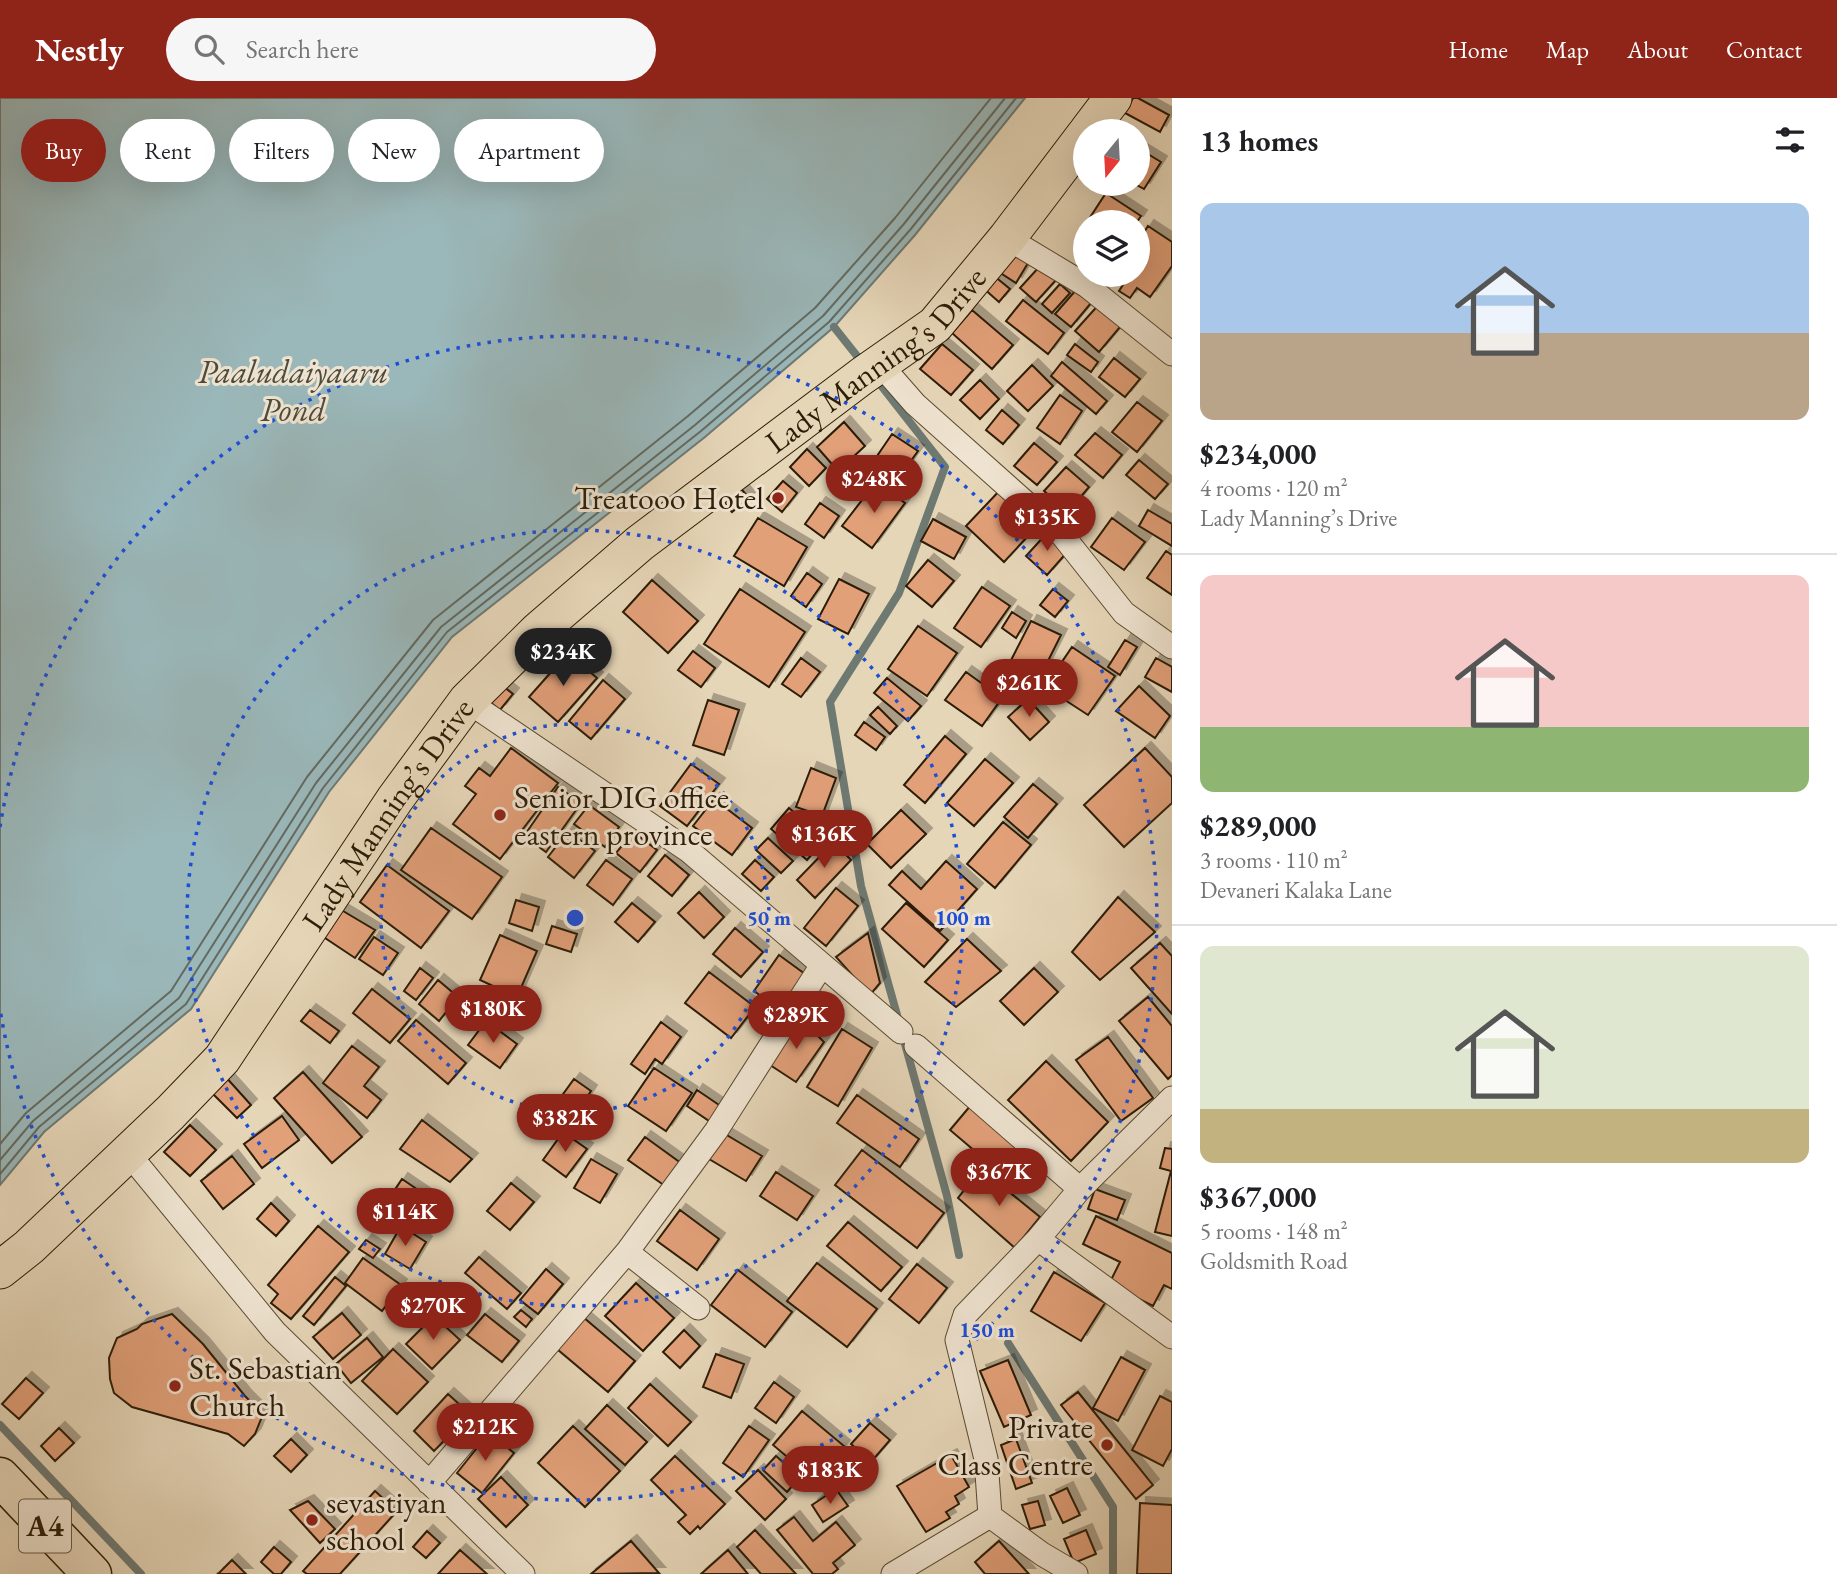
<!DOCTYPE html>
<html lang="en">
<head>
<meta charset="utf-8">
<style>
	:root { --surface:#fff; --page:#f6f6f6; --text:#202124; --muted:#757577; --line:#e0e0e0; --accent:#8f2418 }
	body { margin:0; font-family:"EB Garamond",serif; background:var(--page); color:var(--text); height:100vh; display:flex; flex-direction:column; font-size:26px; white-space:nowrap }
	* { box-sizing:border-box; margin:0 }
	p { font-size:23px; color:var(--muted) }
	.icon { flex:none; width:38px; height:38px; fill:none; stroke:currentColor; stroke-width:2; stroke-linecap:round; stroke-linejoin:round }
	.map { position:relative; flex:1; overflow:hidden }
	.details { display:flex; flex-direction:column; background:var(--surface); width:665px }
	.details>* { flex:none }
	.banner { position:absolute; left:21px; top:21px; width:665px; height:63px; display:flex; gap:14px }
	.needle { width:46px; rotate:198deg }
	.fabs { position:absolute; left:1073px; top:21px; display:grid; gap:14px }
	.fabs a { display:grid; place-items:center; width:77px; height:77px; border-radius:50%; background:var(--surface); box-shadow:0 7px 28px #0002; font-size:35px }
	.price { position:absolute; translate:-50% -60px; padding:0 16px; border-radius:24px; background:var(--accent); color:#fff; font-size:23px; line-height:46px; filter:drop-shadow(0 2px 4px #0008) }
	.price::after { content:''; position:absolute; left:50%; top:42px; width:21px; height:16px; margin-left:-10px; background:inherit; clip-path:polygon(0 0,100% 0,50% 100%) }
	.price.active { background:#222; color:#fff }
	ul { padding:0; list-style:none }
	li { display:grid; align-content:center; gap:14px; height:371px; padding:0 28px }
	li+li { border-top:2px solid var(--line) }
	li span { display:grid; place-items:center; height:217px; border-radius:14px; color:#555 }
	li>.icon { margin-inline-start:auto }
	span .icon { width:126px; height:126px; fill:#fffc; stroke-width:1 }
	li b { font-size:30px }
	h2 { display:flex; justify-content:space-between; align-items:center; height:84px; padding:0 28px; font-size:30px }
	.pill { padding:0 24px; border-radius:32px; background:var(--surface); box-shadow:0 7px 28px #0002; font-size:24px; line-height:63px }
	.pill.active { background:var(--accent); color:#fff }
	header { display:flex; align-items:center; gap:42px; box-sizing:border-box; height:98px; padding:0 35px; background:var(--accent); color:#fff }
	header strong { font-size:33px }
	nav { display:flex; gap:38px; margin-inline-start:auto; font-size:24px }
	.search { width:490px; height:63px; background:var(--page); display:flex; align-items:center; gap:18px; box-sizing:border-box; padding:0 24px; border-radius:38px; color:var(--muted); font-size:26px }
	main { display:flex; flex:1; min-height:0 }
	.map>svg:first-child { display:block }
	.water { fill:#9ab7b9; stroke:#6e7972; stroke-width:2 }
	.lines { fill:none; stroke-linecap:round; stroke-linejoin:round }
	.shore { stroke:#636a60; stroke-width:2 }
	.stream { stroke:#6e7972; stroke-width:8 }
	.building { fill:#e2a079; stroke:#2c1d07; stroke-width:2; filter:url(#shadow) }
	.street-casing { stroke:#5a4b33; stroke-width:25 }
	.primary-casing { stroke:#2c1d07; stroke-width:39 }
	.highway-casing { stroke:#2c1d07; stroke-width:41 }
	.street { stroke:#efe4d1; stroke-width:23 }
	.primary { stroke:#e6d6b8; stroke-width:37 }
	.highway { stroke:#e6d6b8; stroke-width:38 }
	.ring { fill:none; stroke:#1d4ed8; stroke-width:3.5; stroke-dasharray:3.5 7 }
	.poi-dot { fill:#8f2418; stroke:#efe4d1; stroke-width:2.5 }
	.labels { text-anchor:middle; stroke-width:6; stroke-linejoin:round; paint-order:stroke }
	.shield { fill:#efe4d1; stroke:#665944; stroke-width:2 }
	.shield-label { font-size:30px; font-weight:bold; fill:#2c1d07 }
	.street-label { font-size:32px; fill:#2c1d07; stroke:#efe4d1 }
	.poi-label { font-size:32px; fill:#2c1d07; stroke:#efe4d1; text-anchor:start }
	.water-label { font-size:33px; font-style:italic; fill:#4d4b3c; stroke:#efe4d1 }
	.centre { fill:#1d4ed8; stroke:#efe4d1; stroke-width:3.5 }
	.ring-label { font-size:21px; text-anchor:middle; font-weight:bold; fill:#1d4ed8; stroke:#efe4d1; stroke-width:6; stroke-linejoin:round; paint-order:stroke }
</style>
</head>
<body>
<header>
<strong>Nestly</strong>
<div class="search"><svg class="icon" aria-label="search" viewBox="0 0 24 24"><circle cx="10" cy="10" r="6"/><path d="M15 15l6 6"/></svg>Search here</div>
<nav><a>Home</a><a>Map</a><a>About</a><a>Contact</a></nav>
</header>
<main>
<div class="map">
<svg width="1172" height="1476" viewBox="0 0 1172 1476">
	<defs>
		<filter id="shadow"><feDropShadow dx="6" dy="-6" stdDeviation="0" flood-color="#0004"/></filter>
	</defs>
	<rect width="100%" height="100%" fill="#e6d6b8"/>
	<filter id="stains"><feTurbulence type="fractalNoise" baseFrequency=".00286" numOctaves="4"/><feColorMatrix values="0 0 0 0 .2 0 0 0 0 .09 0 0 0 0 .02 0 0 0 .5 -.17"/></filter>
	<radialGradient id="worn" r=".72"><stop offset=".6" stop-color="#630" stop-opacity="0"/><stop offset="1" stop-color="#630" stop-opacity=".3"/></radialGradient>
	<!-- water -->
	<path class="water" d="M0,0H1025L915,137L834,229L705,339L452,539L329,694L191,911L44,1034L0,1087Z"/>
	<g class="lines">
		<!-- shore -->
		<path class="shore" d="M0,1046L26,1015L171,893L307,679L433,522L688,318L815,210L895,120L991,0
			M0,1062L33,1023L179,900L316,685L441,529L695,327L823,218L903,127L1005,0
			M0,1076L39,1029L186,906L323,690L447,534L701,333L829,224L910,132L1016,0"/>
		<!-- stream -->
		<path class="stream" d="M834,229L861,263
			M876,281L945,369L899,495L830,604L861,788L899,924
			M905,946L947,1098L959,1157
			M1008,1245L1113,1409V1476
			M0,1327L141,1476"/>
	</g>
	<!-- building -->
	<path class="building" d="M1133,0H1138L1169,17L1160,34L1125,15Z
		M1138,50L1161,64L1144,91L1135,86H1138Z
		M1106,95L1141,118L1137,124H1087Z
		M1085,128V151L1075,144Z
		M1148,128L1172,144V168L1150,199L1137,190L1130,200L1119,193L1126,182L1118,177H1138V144Z
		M1012,155L1028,165L1016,185L999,174Z
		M1040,168L1056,182L1036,204L1020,190Z
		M993,177L1010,191L999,204L982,189Z
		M1060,186L1070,195L1052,215L1042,206Z
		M1076,192L1091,205L1071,229L1055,216Z
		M1023,202L1064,235L1048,256L1006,223Z
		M1102,203L1125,223L1099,254L1075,233Z
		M972,212L1013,247L992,271L952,235Z
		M942,246L973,272L951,297L920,271Z
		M1075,246L1098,264L1091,274L1067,257Z
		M1114,260L1140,281L1125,299L1099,279Z
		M1062,264L1107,303L1096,316L1051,278Z
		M1032,267L1053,288L1028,313L1007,293Z
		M980,282L999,301L980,321L960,302Z
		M1060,297L1082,313L1060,346L1037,330Z
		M1137,304L1162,323L1137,354L1112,334Z
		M1002,312L1019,327L1003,346L986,332Z
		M844,324L865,348L838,373L817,349Z
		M1095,335L1122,357L1103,380L1075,357Z
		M892,336L918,353L900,378L875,361Z
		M1034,345L1057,364L1037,387L1014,368Z
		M807,351L826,370L809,388L790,369Z
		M1139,362L1168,386L1155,401L1126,377Z
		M1066,369L1089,389L1068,414L1044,393Z
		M733,381L749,400L732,414L716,394Z
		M783,383L797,395L782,414L767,401Z
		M876,384L905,405L872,450L842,428Z
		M1003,389L1041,424L1004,464L966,428Z
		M820,405L839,418L824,440L805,426Z
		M1148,412L1172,426V448L1139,428Z
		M758,420L807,449L784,488L734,458Z
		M1112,420L1145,444L1124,472L1091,449Z
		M933,421L966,439L954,461L921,443Z
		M1048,434L1069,452L1047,477L1026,458Z
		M1166,453L1172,457V497L1147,480Z
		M928,462L954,483L932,509L906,488Z
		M807,475L822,486L806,509L791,498Z
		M839,481L869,496L848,536L818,521Z
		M652,482L698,523L668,555L623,514Z
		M982,489L1010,508L981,549L954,530Z
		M740,491L805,534L769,589L704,546Z
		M1053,491L1068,503L1055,519L1040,507Z
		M1012,514L1026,523L1016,540L1002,530Z
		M1031,523L1061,537L1036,587L1006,572Z
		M554,527L568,540L547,561L533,549Z
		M918,528L957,555L927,598L888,571Z
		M1125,542L1137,549L1120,577L1108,569Z
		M1072,549L1115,578L1088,617L1045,589Z
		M693,553L715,570L701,589L678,572Z
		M568,555L597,580L558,624L529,599Z
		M801,560L820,574L801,599L782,586Z
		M1156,560L1172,569V594L1145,579Z
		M966,574L1002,600L982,628L945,602Z
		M887,580L921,608L908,623L874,595Z
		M603,582L625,601L591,641L569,623Z
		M498,584L513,596L500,612L485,600Z
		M1139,588L1170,618L1155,640L1116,613Z
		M1028,601L1049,624L1030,642L1008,619Z
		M708,602L739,612L724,657L693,647Z
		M878,609L897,628L890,636L870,617Z
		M864,624L885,639L876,652L855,637Z
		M945,638L966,656L925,705L904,687Z
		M511,650L558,685L500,761L453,726L476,696L465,688L479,670L490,678Z
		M1145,650L1172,679V705L1124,749L1084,707Z
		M985,661L1013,685L974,728L947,705Z
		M691,666L719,686L687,728L660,708Z
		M811,670L836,680L822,718L796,709Z
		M1033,686L1057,706L1028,740L1004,719Z
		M558,689L581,705L546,754L524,738Z
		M714,701L752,730L732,757L693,728Z
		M589,707L619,729L605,749L574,726Z
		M789,710L825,741L807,762L771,731Z
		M901,712L926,736L891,770L867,746Z
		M1003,724L1031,747L995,790L967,766Z
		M431,730L502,779L472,821L401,772Z
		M568,733L595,753L574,780L548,759Z
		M633,734L657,752L640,774L616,755Z
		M768,740L793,763L781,775L756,752Z
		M834,744L851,762L815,800L797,782Z
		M665,757L689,777L672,798L648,778Z
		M606,762L632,781L613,807L587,787Z
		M755,762L774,779L761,793L742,776Z
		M946,763L977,791L940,833L889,787L902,773L921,791Z
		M387,767L449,813L421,850L360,804Z
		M836,790L858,808L826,848L804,830Z
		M699,794L724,819L704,840L678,815Z
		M1118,799L1155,834L1100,882L1072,854Z
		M516,802L539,809L532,833L509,825Z
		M632,805L655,824L638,844L615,824Z
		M906,805L948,842L924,869L882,831Z
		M338,810L375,832L355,860L322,838Z
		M552,828L577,836L571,854L546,846Z
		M735,830L763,854L741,879L713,856Z
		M868,835L880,885L870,897L836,859Z
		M500,837L537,853L517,899L480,882Z
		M374,839L398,855L383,877L359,861Z
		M967,841L1001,873L956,909L925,884Z
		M1160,845L1172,858V916L1131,870Z
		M779,857L805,876L780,912L754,893Z
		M420,870L433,880L416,902L404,893Z
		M1034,870L1058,894L1024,927L1000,903Z
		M709,874L755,909L731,940L685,905Z
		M438,882L458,899L439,923L419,906Z
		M372,891L410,921L390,945L353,915Z
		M1148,899L1172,928V977L1168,981L1119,923Z
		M310,912L339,933L330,945L301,923Z
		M799,919L824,944L796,984L767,965Z
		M416,922L466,965L448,986L398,943Z
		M486,923L517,946L500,970L468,947Z
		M661,924L681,939L662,966L655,961L645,976L631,966Z
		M842,931L872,950L838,1008L807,989Z
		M1108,939L1153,1000L1121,1023L1076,962Z
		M352,948L379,969L364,988L381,1002L367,1020L323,985Z
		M1046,963L1108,1024L1071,1063L1008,1002Z
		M654,970L692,995L666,1033L628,1008Z
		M303,974L362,1039L332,1065L274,1000Z
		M224,977L251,1007L237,1020L209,992Z
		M574,981L591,993L579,1011L561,999Z
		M697,992L725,1011L715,1027L687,1008Z
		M857,997L919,1041L900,1069L837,1025Z
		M556,1005L573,1017L564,1029L547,1017Z
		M971,1007L1030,1058L1009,1082L950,1032Z
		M282,1018L299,1042L262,1070L244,1046Z
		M422,1022L472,1061L450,1084L400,1051Z
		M190,1027L216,1052L190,1078L164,1054Z
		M563,1034L587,1051L566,1079L543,1062Z
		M725,1036L762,1058L746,1083L709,1061Z
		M645,1039L685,1068L668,1090L628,1062Z
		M1165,1050L1172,1051V1138L1155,1134L1171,1073L1160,1070Z
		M862,1052L944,1115L917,1150L835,1087Z
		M232,1058L254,1086L223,1111L201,1083Z
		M591,1061L617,1076L600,1105L574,1090Z
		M981,1071L1040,1119L1015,1150L958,1100Z
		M776,1074L813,1098L797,1122L760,1098Z
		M402,1081L430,1100L415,1123L386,1105Z
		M511,1085L534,1104L510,1132L487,1113Z
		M1095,1091L1125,1102L1117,1122L1088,1111Z
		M271,1105L289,1123L276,1138L257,1121Z
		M680,1112L719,1141L697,1172L657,1143Z
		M1096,1118L1172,1155V1191L1164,1187L1153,1208L1109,1186L1120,1164L1083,1146Z
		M848,1124L902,1169L881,1193L827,1148Z
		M318,1128L349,1154L291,1221L271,1205L278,1196L268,1187Z
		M401,1128L426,1144L410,1171L385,1156Z
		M366,1142L380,1151L373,1160L359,1151Z
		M479,1159L521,1195L507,1211L465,1175Z
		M363,1160L401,1187L382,1213L345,1185Z
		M817,1165L877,1211L847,1249L787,1203Z
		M917,1166L947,1190L919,1225L889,1201Z
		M546,1171L563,1186L538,1216L520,1202Z
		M738,1172L792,1214L765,1249L711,1207Z
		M1054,1174L1105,1205L1081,1243L1031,1213Z
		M335,1179L346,1188L314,1227L303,1218Z
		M636,1185L674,1220L643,1253L605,1218Z
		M521,1212L532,1221L526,1229L514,1219Z
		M342,1215L361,1237L333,1261L313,1239Z
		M172,1216L203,1246L245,1298L263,1316L255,1336L244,1348L228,1336L132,1309L114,1295L110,1281L109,1260L117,1240L137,1231L142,1226Z
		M485,1216L519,1243L502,1264L467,1237Z
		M434,1218L460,1242L432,1271L406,1246Z
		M583,1219L635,1263L608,1294L557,1251Z
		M684,1232L700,1248L680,1270L663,1254Z
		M367,1240L383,1259L351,1285L336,1266Z
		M393,1251L428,1284L397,1316L362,1283Z
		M716,1256L744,1266L731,1300L703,1289Z
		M1121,1259L1145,1272L1118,1323L1093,1310Z
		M1008,1262L1031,1317L1004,1329L980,1273Z
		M26,1280L43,1295L19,1321L2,1306Z
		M774,1284L794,1299L776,1325L755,1310Z
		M650,1286L691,1324L668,1348L628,1310Z
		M1078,1294L1153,1387L1136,1401L1061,1307Z
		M448,1296L470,1316L434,1353L414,1333Z
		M1160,1298L1172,1304V1351L1163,1368L1132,1352Z
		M607,1307L647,1344L625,1367L585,1331Z
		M802,1313L844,1348L815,1382L773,1347Z
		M870,1325L890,1342L871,1364L851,1346Z
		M573,1328L620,1373L585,1409L538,1365Z
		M749,1328L769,1342L743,1379L723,1365Z
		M59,1330L74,1345L55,1363L41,1348Z
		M489,1335L514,1355L482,1395L457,1375Z
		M291,1341L307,1357L291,1374L274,1358Z
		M1016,1341L1032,1385L1016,1391L1001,1347Z
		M951,1357L969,1389L955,1398L959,1406L946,1414L950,1420L926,1434L897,1388Z
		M675,1358L725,1406L700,1431L698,1428L690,1436L678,1424L686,1417L651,1382Z
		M776,1358L800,1379L787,1394L763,1372Z
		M844,1359L864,1372L850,1391L831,1377Z
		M758,1372L786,1401L765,1422L736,1393Z
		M501,1379L528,1407L506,1429L478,1401Z
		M1067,1390L1080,1417L1063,1425L1050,1398Z
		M836,1391L848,1408L823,1424L812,1407Z
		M375,1393L397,1413L340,1476H307L303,1473Z
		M308,1403L335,1431L320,1445L290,1412Z
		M1038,1403L1045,1427L1030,1431L1022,1407Z
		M1140,1405L1172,1407V1476H1137Z
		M794,1419L813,1443L836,1424L855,1447L833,1465L838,1471L832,1476H813L777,1432Z
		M755,1432L796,1476H761L737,1449Z
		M1086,1432L1096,1456L1074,1465L1064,1441Z
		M427,1433L440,1445L426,1460L413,1449Z
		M631,1443L659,1475L591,1476Z
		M999,1443L1029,1476H985L975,1464Z
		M274,1449L291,1464L281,1476H274L261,1464Z
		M460,1452L487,1476H438Z
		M728,1452L748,1476H701Z
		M232,1462L246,1476H217L219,1475Z"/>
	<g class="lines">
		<!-- street casing -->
		<g class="street-casing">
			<path id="street" d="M1007,140L1087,188L1172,256
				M880,266L915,306L1063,438L1124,515L1172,549
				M467,603L689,753L901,934
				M916,948L1080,1091
				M128,1055L275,1234L523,1476
				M1038,1141L1172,1239
				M627,1154L698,1210
				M429,1385L627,1154L716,1033L822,867
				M990,1418L1042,1456L1076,1476
				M893,1476L990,1418L986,1361L957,1242L965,1217L1038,1141L1080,1091L1172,1000"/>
		</g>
		<!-- primary casing -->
		<g class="primary-casing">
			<g id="primary">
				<path d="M1088,33L1113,0"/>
				<path id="s1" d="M0,1172L29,1149L170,1015L222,961L395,701L467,603L539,532L640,445L862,278L935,227L1007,140L1085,37"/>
			</g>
		</g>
		<!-- highway casing -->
		<g class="highway-casing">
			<path id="highway" d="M0,1379L92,1476"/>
		</g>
		<!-- street -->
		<use href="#street" class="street"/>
		<!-- primary -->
		<use href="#primary" class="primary"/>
		<!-- highway -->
		<use href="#highway" class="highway"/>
	</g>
	<!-- distance rings -->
	<g class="ring">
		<circle cx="575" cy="820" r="194"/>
		<circle cx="575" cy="820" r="388"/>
		<path d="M0 729A582 582 0 1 1 0 911"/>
	</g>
	<!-- markers -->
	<g class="poi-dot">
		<circle cx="778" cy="400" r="7"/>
		<circle cx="500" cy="717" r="7"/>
		<circle cx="175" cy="1288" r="7"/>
		<circle cx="1107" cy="1347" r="7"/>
		<circle cx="312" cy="1422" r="7"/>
	</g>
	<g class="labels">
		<!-- shield labels -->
		<rect class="shield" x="19" y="1401.5" width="52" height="53" rx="5"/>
		<g class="shield-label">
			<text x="45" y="1438">A4</text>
		</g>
		<!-- street labels -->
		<g class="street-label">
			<text dy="11" stroke="none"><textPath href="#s1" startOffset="1274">Lady Manning’s Drive</textPath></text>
			<text dy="11" stroke="none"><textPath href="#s1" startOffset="602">Lady Manning’s Drive</textPath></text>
		</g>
		<!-- poi labels -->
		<g class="poi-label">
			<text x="764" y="411" text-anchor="end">Treatooo Hotel</text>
			<text x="514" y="710">Senior DIG office<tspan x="514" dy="37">eastern province</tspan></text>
			<text x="189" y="1281">St. Sebastian<tspan x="189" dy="37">Church</tspan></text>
			<text x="1093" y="1340" text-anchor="end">Private<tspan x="1093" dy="37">Class Centre</tspan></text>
			<text x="326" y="1415">sevastiyan<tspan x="326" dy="37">school</tspan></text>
		</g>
		<!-- water labels -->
		<g class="water-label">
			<text x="293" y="285">Paaludaiyaaru<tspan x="293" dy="38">Pond</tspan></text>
		</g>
	</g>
	<circle cx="575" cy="820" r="10" class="centre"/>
	<g class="ring-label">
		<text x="769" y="827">50 m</text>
		<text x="963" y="827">100 m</text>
		<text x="987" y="1239">150 m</text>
	</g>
	<rect width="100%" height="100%" filter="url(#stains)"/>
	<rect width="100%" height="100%" fill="url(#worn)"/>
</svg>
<div class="fabs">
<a><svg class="needle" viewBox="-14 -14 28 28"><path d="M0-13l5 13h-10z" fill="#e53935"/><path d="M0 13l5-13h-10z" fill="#757577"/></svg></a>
<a><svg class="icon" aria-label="layers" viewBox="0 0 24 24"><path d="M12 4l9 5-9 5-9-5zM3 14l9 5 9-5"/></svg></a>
</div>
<b class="price" style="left:874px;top:417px">$248K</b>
<b class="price" style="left:1047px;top:455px">$135K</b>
<b class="price active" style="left:563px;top:590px">$234K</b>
<b class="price" style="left:1029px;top:621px">$261K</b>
<b class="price" style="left:824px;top:772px">$136K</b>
<b class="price" style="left:493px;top:947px">$180K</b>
<b class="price" style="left:796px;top:953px">$289K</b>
<b class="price" style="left:565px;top:1056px">$382K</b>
<b class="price" style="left:999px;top:1110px">$367K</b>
<b class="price" style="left:405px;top:1150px">$114K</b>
<b class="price" style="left:433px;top:1244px">$270K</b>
<b class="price" style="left:485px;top:1365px">$212K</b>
<b class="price" style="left:830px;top:1408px">$183K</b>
<div class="banner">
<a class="pill active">Buy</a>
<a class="pill">Rent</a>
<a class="pill">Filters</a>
<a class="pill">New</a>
<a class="pill">Apartment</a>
</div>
</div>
<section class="details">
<h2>13 homes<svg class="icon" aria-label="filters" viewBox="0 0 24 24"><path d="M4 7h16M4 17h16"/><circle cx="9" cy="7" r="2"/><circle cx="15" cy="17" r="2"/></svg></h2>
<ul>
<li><span style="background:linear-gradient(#a9c7e8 60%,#b9a48a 0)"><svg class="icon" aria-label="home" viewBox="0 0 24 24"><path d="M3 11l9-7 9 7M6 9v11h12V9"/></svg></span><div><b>$234,000</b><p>4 rooms · 120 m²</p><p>Lady Manning’s Drive</p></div></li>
<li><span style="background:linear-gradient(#f6c9c9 70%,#8fb573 0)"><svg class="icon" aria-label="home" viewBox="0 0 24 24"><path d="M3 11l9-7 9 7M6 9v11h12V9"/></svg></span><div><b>$289,000</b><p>3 rooms · 110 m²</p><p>Devaneri Kalaka Lane</p></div></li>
<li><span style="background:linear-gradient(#dfe7d0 75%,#c2b280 0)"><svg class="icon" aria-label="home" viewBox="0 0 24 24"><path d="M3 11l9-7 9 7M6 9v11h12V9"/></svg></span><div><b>$367,000</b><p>5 rooms · 148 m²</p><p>Goldsmith Road</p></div></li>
</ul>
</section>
</main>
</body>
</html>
